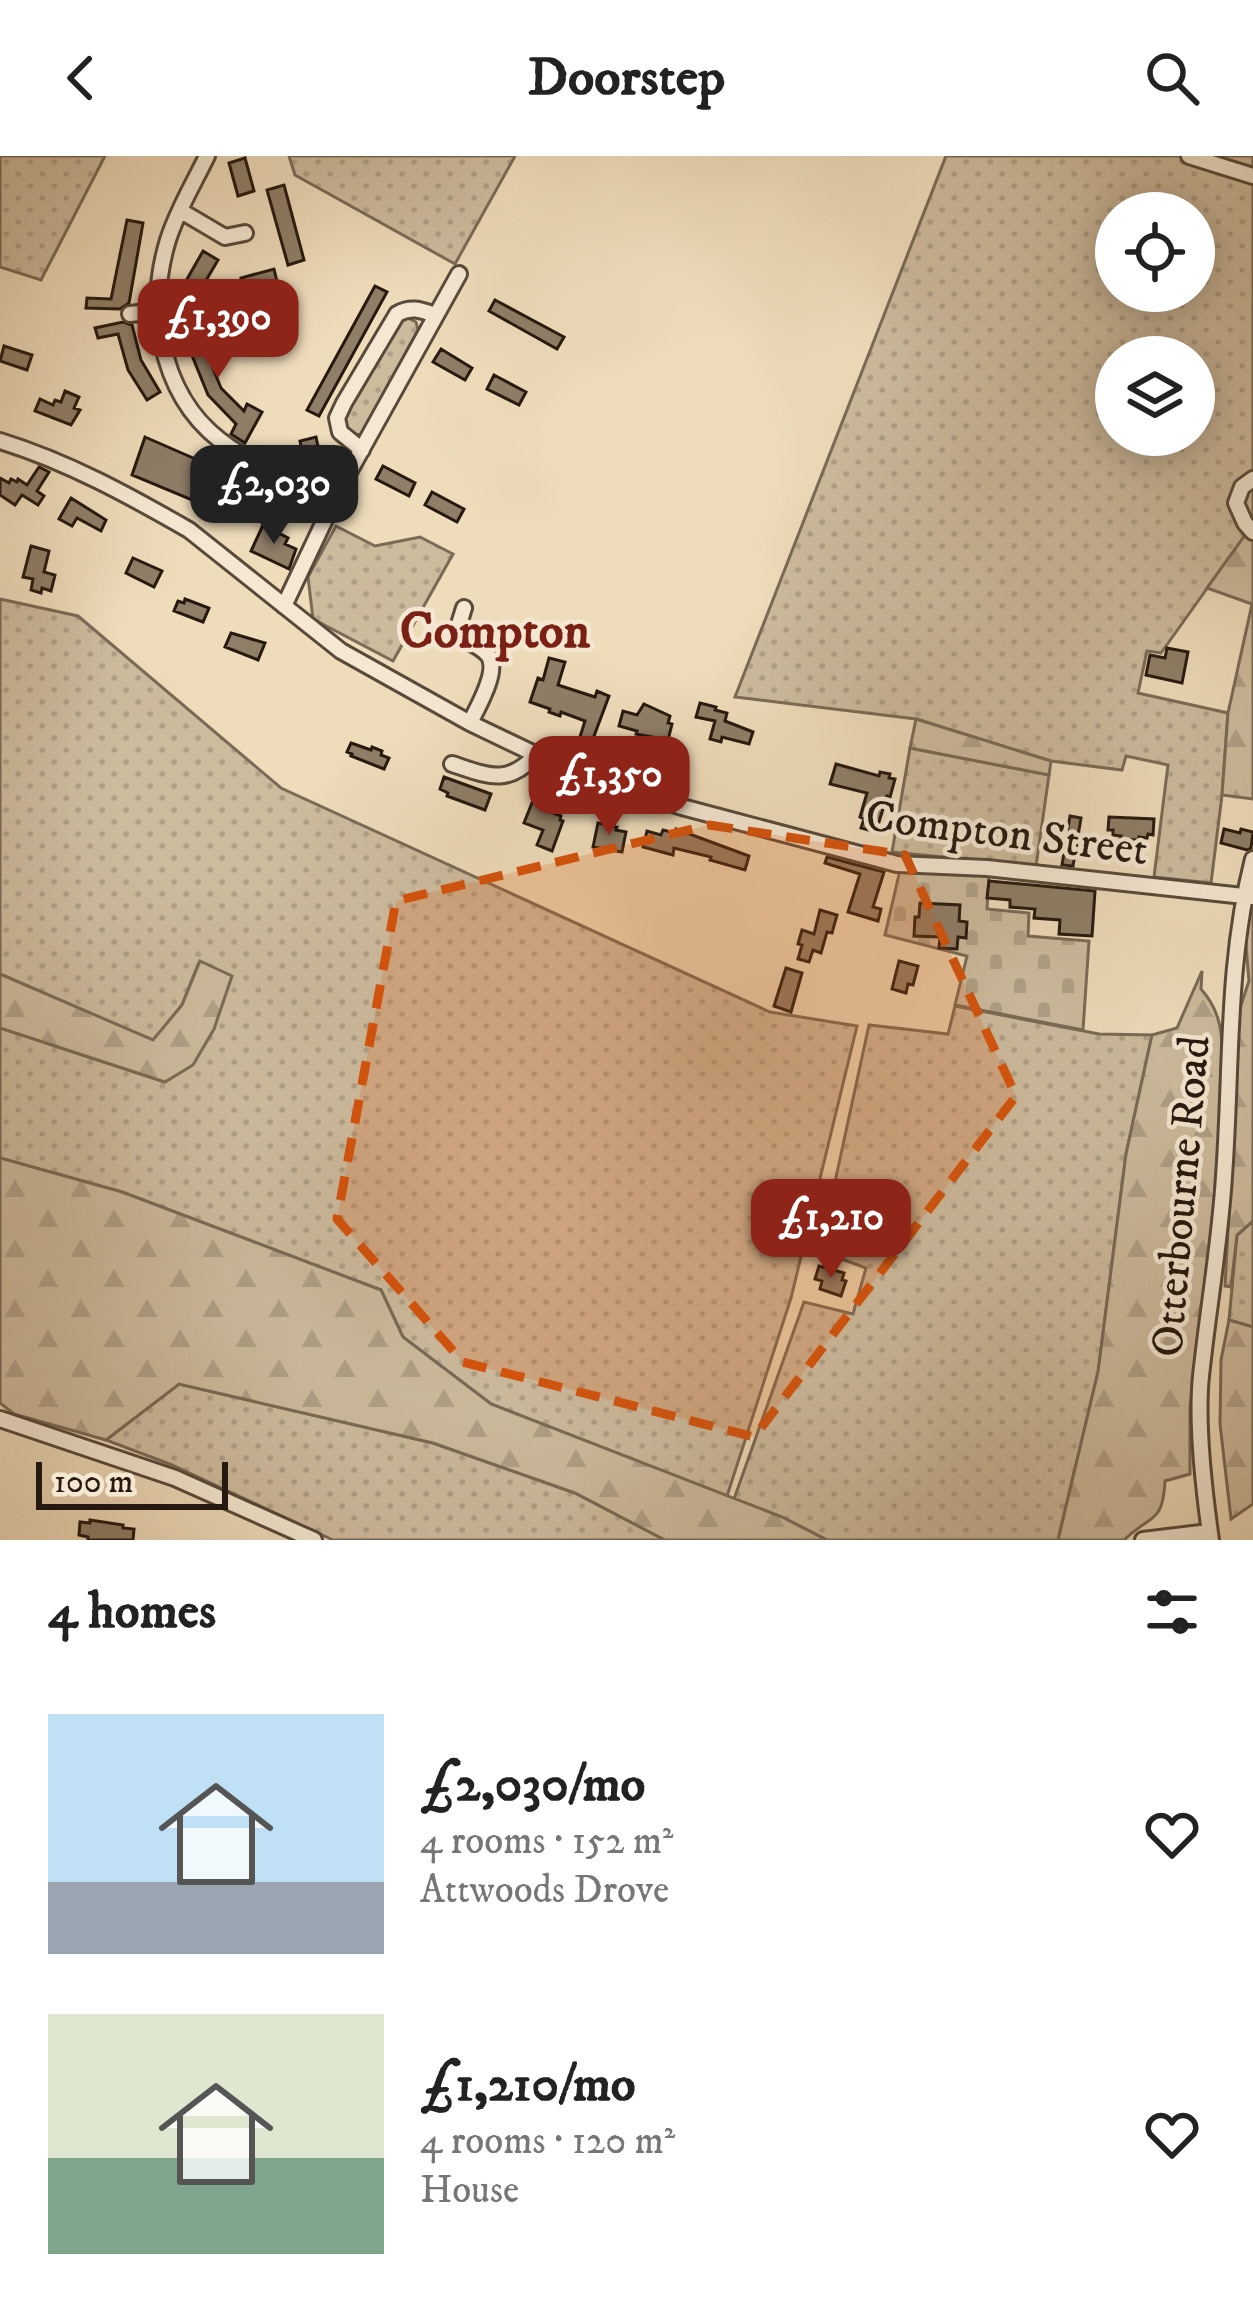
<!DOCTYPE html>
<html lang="en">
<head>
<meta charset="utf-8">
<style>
	:root { --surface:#fff; --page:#f6f6f6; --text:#222; --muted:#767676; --accent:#8f2418 }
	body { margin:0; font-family:"IM FELL DW Pica",serif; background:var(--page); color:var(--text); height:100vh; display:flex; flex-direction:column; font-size:45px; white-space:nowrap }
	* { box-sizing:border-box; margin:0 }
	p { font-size:39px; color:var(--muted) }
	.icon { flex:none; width:66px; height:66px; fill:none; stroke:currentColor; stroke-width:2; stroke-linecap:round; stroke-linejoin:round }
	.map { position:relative; height:1384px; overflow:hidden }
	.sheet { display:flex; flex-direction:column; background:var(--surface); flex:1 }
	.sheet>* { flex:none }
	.controls { position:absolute; left:1095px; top:36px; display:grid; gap:24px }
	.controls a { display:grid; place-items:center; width:120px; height:120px; border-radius:50%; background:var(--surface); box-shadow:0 6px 30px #0003; font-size:60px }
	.scale { position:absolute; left:36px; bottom:30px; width:192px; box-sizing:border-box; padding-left:12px; border:6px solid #26190f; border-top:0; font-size:33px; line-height:42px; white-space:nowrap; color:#26190f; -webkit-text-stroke:9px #f5e8d3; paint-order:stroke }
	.price { position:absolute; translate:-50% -102px; padding:0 27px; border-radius:24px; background:var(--accent); color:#fff; font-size:39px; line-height:78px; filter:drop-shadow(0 3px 6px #0008) }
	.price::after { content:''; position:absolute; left:50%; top:72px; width:36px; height:27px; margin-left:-18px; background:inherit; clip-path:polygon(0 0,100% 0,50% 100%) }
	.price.on { background:#222; color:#fff }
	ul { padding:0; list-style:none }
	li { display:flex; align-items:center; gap:36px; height:300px; padding:0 48px }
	li span { display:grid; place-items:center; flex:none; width:336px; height:240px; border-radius:0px; color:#555 }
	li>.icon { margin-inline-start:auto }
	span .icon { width:144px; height:144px; fill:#fffc; stroke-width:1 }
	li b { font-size:51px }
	h2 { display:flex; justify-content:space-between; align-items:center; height:144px; padding:0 48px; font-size:51px }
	header { display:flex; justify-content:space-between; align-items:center; height:156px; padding:0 48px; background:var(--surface); font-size:54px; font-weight:700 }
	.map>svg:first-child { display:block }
	.green { fill:url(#green-dots); stroke:#7a6a56; stroke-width:3; fill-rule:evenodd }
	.forest { fill:url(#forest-firs); stroke:#7a6a56; stroke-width:3 }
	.cemetery { fill:url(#cemetery-stones); stroke:#7a6a56; stroke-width:3 }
	.building { fill:#8f7e68; stroke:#26190f; stroke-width:3 }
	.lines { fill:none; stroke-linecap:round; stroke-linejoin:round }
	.minor-casing { stroke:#584a3a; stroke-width:20 }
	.minor { stroke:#f5e8d3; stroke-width:14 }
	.marked { fill:#d5530c; fill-opacity:0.2; stroke:#d5530c; stroke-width:9; stroke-dasharray:24 15; stroke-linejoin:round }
	.labels { text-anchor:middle; stroke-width:9; stroke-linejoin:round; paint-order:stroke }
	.street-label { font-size:45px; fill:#26190f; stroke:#f5e8d3 }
	.quarter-label { font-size:51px; font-weight:bold; fill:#7a1f14; stroke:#f5e8d3 }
</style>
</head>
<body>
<header><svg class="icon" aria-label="back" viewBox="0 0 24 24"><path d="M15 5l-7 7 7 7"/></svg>Doorstep<svg class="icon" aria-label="search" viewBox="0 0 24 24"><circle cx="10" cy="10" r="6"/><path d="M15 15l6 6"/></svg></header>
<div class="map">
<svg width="1253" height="1384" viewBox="0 0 1253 1384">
	<defs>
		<pattern id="green-dots" width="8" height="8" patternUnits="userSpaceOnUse" patternTransform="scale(3)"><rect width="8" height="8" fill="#cdbb9e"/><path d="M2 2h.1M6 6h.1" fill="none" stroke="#b0a087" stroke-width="1.8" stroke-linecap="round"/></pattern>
		<pattern id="forest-firs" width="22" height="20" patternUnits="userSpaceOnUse" patternTransform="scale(3)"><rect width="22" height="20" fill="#cdbb9e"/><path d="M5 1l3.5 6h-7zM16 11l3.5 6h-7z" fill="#b0a087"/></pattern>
		<pattern id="cemetery-stones" width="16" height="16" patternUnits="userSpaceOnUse" patternTransform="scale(3)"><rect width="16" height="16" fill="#cdbb9e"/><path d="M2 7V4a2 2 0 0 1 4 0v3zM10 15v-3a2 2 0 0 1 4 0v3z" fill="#b0a087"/></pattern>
	</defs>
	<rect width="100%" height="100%" fill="#efdcbb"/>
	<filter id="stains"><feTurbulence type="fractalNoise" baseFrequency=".00167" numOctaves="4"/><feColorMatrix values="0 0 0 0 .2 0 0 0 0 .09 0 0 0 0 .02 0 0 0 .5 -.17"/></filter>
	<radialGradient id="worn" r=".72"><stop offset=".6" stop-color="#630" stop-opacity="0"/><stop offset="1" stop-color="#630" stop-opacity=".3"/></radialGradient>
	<!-- green -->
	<path class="green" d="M0,0H105L41,124L0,111Z
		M289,0H515L455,108L295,19Z
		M946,0H1253V368L1161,497L1147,495L1138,537L1228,557L1222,639L1211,727L1154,721L1168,609L1126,600L1122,614L1051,605L916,563L735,541ZM1116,57H1194V135H1116ZM1116,201H1194V279H1116Z
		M406,161L416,166L418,174L361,279L347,277L343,265L399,163Z
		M336,370L375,390L420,381L453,398L393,505L313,463L308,421Z
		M0,443L78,460L281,632L770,856L857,870L791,1142L727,1340L491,1248L403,1181L381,1134L122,1036L0,1002V872L165,926L199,806L182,849L153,885L0,818Z
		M910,592L1049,619L1036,710L892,696Z
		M955,850L1099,878L1152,879L1126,998L1098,1216L1058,1384H827L782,1361L734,1343L804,1146L853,1158L866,1112L820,1095L869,869L948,878Z
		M1253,1065V1171L1229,1164L1237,1079Z
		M179,1228L433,1287L575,1337L665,1384H333L172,1309L106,1284Z"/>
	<!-- forest -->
	<path class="forest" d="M1253,368V643L1222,639L1228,557L1252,448L1207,432Z
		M916,563L1051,605L1049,619L910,592Z
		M1253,751V1065L1237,1079L1231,1131L1225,1130L1230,1035L1217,1033L1190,1251V1318L1165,1325C1163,1368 1151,1358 1124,1384H1058L1098,1216L1126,998L1152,879L1177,872L1202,815L1201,833C1217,851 1222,870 1222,894H1237L1240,852L1249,825L1245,778L1248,759Z
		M200,805L232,820L214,873L193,909L165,926L0,872V818L153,884L182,849Z
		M0,1002L122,1036L381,1134L403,1181L491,1248L782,1361L827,1384H665L575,1337L433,1287L179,1228L106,1284L14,1258L0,1247Z
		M1229,1164L1253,1171V1348L1231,1363L1220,1268L1221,1204Z"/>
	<!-- cemetery -->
	<path class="cemetery" d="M900,714L989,719L987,753L1029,757L1028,780L1089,785L1083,874L955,849L967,800L885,779Z"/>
	<!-- building -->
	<path class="building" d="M245,2L254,35L238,40L229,7Z
		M284,29L304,104L288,109L267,34Z
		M127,64L143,67L129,147L120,153L86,152L87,142L111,143Z
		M203,95L218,104L201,133L186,125Z
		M274,113L278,130L245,139L241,122Z
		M375,130L387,136L319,260L307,254Z
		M495,144L564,181L557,193L489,155Z
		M198,147L203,172L197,173L221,232L244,255L247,248L262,256L245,287L231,278L236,268L208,239L189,192L192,190L185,149Z
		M123,166L132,169L141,204L160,236L147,244L128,214L118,178L98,182L95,172Z
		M4,190L32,199L27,214L0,205Z
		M441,193L472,212L465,224L433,206Z
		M494,219L526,236L519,249L487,233Z
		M65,235L79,241L74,252L80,254L71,269L35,255L40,243L53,249L55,244L61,246Z
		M145,281L209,309L200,330L244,349L240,358L235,356L233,361L132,319Z
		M316,281L322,309L306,313L300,285Z
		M383,310L415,327L409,340L376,323Z
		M39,311L49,316L37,335L44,340L38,349L22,339L15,349L0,339V322L9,327L11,323L17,326L18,323L27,329Z
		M432,336L464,353L457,366L425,349Z
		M71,342L106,364L101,375L77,362L72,370L59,363Z
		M263,369L288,382L285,388L296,393L289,413L251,395Z
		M31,390L49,395L44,416L55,419L51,435L42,432L41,437L31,434L33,423L23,421Z
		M133,402L162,415L154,431L126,417Z
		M185,443L209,452L203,466L174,455L178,445L184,447Z
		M231,477L265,487L258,504L225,491Z
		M1167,492L1188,496L1182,527L1146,519L1150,499L1165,502Z
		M549,502L565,506L558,529L595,541L597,535L609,540L591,588L579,584L585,565L561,556L560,560L549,556L550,553L530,546L538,522L543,524Z
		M700,547L716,551L715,554L727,557L725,565L753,576L749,588L722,581L721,586L710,583L715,565L696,561Z
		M644,548L670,560L668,567L672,568L668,584L636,578L637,575L619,570L623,555L637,559Z
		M351,587L371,594L372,591L382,595L381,599L389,602L384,613L351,600L352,598L347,596Z
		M836,608L879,620L880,616L890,618L889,622L895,623L890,641L887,640L879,666L875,665L872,675L861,672L864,663L860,661L867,637L830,628Z
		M444,621L491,638L485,654L447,640L448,637L440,633Z
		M534,642L548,647L546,654L561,660L560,664L563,665L552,695L537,689L543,674L524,667Z
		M1070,660L1081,662L1073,710L1062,709Z
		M1109,661L1154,663L1153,679L1148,678L1147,682L1139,681V684L1120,683L1121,680L1113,679V674H1108Z
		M598,667L617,671L616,674L626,676L622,696L593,691Z
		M676,673L749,700L745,714L710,704L711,701L674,692L673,699L643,691L647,675L661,679L663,674L675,677Z
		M1224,673L1240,677L1241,673L1253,676L1251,692L1247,694L1221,687Z
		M827,701L884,716L873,751L881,753L878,765L848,756L860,718L825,707Z
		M989,725L1095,735L1092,780L1059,778L1060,764L1034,762L1035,753L1010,751V744L987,742Z
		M920,747L960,749L959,765L967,766L966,782L958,781L957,793L939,792L940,781L914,780L915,761H919Z
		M820,754L837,759L832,777L827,776L821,797L813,794L809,806L798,803L802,789L798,788L802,774L814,778Z
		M899,805L918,810L913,829L908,828L906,837L892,833Z
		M786,812L802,817L791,856L774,850Z
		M819,1110L844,1117L842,1124L846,1125L841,1140L820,1133L822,1125L815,1123Z
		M90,1364L123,1369V1372L134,1373L133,1384H88V1381L79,1379L80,1366L90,1367Z"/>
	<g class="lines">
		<!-- minor casing -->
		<g class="minor-casing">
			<path id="minor" d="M207,0C194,27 177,55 168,84C156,123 155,163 166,202C191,290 259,311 338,336
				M1189,0L1253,20
				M181,55L225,81L245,77
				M130,158L158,155
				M0,285C68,306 128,339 189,374L341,495L470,567L564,612L682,651L897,708L987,712L1253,741
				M362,294L340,276L337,262L344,247L397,158C411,150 421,154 435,159
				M1253,323L1242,331L1236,347L1245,367L1253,376
				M284,450L338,336L459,118
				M464,452L459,468L462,481C469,487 482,491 488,499C500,514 477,552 470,567
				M452,608C489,620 507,630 536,599
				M0,1263L175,1322L314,1384
				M1143,1384L1209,1376
				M1211,1384C1204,1335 1196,1269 1201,1220C1208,1153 1220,1087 1224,1020C1232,912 1226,810 1253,703"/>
		</g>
		<!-- minor -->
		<use href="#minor" class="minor"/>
	</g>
	<!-- marked area -->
	<path class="marked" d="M709,669L905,699L1016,940L754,1281L463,1206L337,1063L396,745Z"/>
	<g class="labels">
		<!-- street labels -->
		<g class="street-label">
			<text transform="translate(1007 675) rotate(7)" y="16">Compton Street</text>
			<text transform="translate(1179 1040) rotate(-85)" y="16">Otterbourne Road</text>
		</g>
		<!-- quarter labels -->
		<g class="quarter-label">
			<text x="495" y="491">Compton</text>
		</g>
	</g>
	<rect width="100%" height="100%" filter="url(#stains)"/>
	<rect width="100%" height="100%" fill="url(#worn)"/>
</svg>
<div class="controls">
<a><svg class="icon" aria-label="locate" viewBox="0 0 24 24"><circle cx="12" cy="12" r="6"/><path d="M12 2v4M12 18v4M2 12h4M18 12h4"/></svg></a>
<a><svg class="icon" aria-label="layers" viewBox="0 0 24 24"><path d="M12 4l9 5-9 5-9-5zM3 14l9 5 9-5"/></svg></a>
</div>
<div class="scale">100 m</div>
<b class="price" style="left:218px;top:225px">£1,390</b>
<b class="price on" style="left:274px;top:391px">£2,030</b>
<b class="price" style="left:609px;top:682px">£1,350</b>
<b class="price" style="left:831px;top:1125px">£1,210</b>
</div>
<section class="sheet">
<h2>4 homes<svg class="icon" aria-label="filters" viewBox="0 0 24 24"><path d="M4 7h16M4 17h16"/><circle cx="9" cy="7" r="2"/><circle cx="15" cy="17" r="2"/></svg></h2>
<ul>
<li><span style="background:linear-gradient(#bfe0f5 70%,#9aa5b1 0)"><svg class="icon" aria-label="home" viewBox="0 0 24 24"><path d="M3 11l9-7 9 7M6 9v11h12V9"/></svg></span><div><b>£2,030/mo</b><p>4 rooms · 152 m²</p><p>Attwoods Drove</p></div><svg class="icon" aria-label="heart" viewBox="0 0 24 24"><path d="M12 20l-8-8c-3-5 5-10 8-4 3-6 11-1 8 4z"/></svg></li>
<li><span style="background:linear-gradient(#dfe7d0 60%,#7fa58c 0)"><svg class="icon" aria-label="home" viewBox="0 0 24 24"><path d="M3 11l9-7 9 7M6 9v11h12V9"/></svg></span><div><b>£1,210/mo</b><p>4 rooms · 120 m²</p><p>House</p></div><svg class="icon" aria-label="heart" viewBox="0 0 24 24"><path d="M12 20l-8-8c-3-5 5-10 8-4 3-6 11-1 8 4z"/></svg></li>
</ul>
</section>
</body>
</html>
